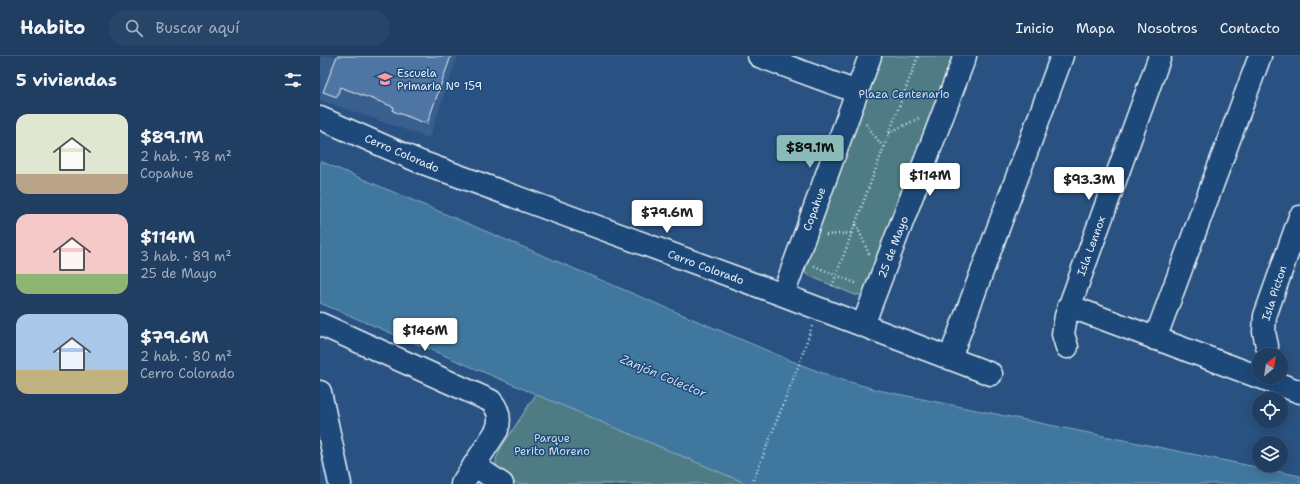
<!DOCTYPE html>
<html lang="es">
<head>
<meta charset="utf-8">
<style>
	:root { --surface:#1f3e62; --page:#274568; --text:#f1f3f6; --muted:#a1aebe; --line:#3c5777; --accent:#8bbbb9 }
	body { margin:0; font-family:"Shantell Sans",sans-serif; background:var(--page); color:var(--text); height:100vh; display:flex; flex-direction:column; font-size:15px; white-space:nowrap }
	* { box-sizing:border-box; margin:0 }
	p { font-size:13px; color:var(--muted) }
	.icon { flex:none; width:22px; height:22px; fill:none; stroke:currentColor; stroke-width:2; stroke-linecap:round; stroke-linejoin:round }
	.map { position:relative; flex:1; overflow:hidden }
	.sheet { display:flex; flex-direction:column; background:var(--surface); width:320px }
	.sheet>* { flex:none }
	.needle { width:26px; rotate:30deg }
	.tools { position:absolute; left:932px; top:292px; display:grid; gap:8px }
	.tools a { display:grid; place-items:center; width:36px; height:36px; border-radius:50%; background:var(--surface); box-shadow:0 2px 10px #0003,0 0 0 1px var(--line); font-size:20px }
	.price { position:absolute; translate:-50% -34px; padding:0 9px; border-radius:4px; background:#fff; color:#222; font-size:13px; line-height:26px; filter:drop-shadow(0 1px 2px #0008) }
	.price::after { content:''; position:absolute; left:50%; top:24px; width:12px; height:9px; margin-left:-6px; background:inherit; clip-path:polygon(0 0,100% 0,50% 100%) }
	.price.on { background:var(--accent); color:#111 }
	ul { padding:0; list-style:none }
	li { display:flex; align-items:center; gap:12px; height:100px; padding:0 16px }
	li span { display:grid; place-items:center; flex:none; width:112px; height:80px; border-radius:12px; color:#555 }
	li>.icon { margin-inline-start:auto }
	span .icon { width:48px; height:48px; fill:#fffc; stroke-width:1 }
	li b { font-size:17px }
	h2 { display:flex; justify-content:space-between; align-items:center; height:48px; padding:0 16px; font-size:17px }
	header { display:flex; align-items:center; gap:24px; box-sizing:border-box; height:56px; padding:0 20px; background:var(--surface); border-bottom:1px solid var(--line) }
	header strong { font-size:19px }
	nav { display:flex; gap:22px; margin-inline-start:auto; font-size:14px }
	.search { width:280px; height:36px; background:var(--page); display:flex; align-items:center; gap:10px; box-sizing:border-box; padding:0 14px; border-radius:16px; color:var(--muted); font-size:15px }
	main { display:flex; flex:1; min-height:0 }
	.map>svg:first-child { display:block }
	.built { fill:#395f8e }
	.green { fill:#507b84; stroke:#9cb6be }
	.water { fill:#41779e; stroke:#84a8c2 }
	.building { fill:#5074a4; stroke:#e8f1f8 }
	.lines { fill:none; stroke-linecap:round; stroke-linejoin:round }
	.minor-casing { stroke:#e8f1f8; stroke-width:25 }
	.path { stroke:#e8f1f8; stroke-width:2.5; stroke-dasharray:1 3; stroke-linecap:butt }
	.minor { stroke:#1f4a7a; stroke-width:22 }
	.labels { text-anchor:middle; stroke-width:3; stroke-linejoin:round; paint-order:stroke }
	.poi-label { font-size:11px; fill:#e8f1f8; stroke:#1f4a7a; text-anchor:start }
	.park-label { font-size:11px; fill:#d1dfe7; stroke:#1f4a7a }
	.street-label { font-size:11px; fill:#e8f1f8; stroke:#1f4a7a }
	.water-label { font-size:12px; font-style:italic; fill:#cfdfea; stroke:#1f4a7a }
</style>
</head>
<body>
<header>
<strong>Habito</strong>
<div class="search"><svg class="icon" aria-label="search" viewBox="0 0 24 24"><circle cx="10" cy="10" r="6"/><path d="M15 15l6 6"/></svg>Buscar aquí</div>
<nav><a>Inicio</a><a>Mapa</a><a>Nosotros</a><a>Contacto</a></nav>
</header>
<main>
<section class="sheet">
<h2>5 viviendas<svg class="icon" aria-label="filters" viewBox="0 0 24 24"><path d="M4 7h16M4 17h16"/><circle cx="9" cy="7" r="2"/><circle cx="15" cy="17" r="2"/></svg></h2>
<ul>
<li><span style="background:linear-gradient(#dfe7d0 75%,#b9a48a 0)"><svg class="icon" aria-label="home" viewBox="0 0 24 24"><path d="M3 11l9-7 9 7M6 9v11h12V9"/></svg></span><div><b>$89.1M</b><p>2 hab. · 78 m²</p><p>Copahue</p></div></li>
<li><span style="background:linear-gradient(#f6c9c9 75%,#8fb573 0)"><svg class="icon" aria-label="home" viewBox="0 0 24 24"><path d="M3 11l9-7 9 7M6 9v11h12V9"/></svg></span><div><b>$114M</b><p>3 hab. · 89 m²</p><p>25 de Mayo</p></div></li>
<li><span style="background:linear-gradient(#a9c7e8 70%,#c2b280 0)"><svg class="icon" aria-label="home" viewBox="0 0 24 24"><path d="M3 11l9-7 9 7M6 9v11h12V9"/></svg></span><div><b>$79.6M</b><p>2 hab. · 80 m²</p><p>Cerro Colorado</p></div></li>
</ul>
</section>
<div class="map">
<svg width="980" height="428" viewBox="0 0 980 428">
	<rect width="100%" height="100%" fill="#295282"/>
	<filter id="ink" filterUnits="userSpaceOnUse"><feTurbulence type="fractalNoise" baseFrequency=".025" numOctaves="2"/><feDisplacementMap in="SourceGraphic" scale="8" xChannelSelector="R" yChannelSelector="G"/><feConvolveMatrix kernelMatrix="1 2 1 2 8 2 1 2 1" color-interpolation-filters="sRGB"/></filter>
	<g filter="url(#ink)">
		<!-- built -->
		<path class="built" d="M1,0H138L109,82L0,44Z"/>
		<!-- green -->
		<path class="green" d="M560,0H636L543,239H535L492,221L486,218L484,213Z
			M216,338L428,428H197L178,414L176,409V403L181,392Z"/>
		<!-- water -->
		<path class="water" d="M0,105L479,308L516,322L558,334L980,420V428H428L0,247Z"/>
		<!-- building -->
		<path class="building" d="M17,0H131L107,68L73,55L74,51L20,31L17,41L3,36Z"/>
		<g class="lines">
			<!-- minor casing -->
			<g class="minor-casing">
				<path id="minor" d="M439,0L537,36
					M0,62L98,105L463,239L671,318
					M463,239L550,0
					M749,250L939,321
					M0,268L171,345C179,354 181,362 177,374L142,428
					M543,269L645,0
					M835,283L940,0
					M947,290L944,276L945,260L980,161
					M747,291L743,278L746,260L840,0
					M630,302L742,0
					M940,321L980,336
					M0,336L20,428
					M154,409L182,428"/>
			</g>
			<!-- path -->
			<path class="path" d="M546,68L563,91
				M569,77L601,61
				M536,168L549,198
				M506,179L532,177
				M494,210L538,228
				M512,230L598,0
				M432,428L479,308L492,270"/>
			<!-- minor -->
			<use href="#minor" class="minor"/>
		</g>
	</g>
	<!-- icons -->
	<defs>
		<g id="school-bare" transform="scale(1.2)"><path d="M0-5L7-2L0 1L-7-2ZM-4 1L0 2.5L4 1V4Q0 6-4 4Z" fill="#ff9aa2" stroke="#1f4a7a" stroke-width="2.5" paint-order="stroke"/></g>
	</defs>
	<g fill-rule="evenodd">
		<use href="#school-bare" x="65" y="23"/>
	</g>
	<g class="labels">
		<!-- poi labels -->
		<g class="poi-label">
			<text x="77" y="21">Escuela<tspan x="77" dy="13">Primaria N° 159</tspan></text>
		</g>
		<!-- park labels -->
		<g class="park-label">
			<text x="584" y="42">Plaza Centenario</text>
			<text x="232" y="386">Parque<tspan x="232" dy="13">Perito Moreno</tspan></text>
		</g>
		<!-- street labels -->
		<g class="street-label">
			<text transform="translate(82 97) rotate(23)" y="4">Cerro Colorado</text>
			<text transform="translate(494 153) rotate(-70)" y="4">Copahue</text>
			<text transform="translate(771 190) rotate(-70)" y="4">Isla Lennox</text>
			<text transform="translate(573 191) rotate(-69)" y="4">25 de Mayo</text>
			<text transform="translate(386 211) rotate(20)" y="4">Cerro Colorado</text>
			<text transform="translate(954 237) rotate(-72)" y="4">Isla Picton</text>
		</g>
		<!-- water labels -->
		<g class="water-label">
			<text transform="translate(343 320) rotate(23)" y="4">Zanjón Colector</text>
		</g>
	</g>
</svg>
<div class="tools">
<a><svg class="needle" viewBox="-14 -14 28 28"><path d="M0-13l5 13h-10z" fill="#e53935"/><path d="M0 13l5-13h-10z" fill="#a1aebe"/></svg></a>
<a><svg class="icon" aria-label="locate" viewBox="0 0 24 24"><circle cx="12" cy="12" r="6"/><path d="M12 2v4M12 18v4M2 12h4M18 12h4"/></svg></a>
<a><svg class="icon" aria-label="layers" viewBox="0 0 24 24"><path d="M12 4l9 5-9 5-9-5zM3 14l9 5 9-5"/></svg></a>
</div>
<b class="price on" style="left:490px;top:113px">$89.1M</b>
<b class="price" style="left:610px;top:141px">$114M</b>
<b class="price" style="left:769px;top:145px">$93.3M</b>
<b class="price" style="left:347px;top:178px">$79.6M</b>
<b class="price" style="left:105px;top:296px">$146M</b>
</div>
</main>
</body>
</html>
